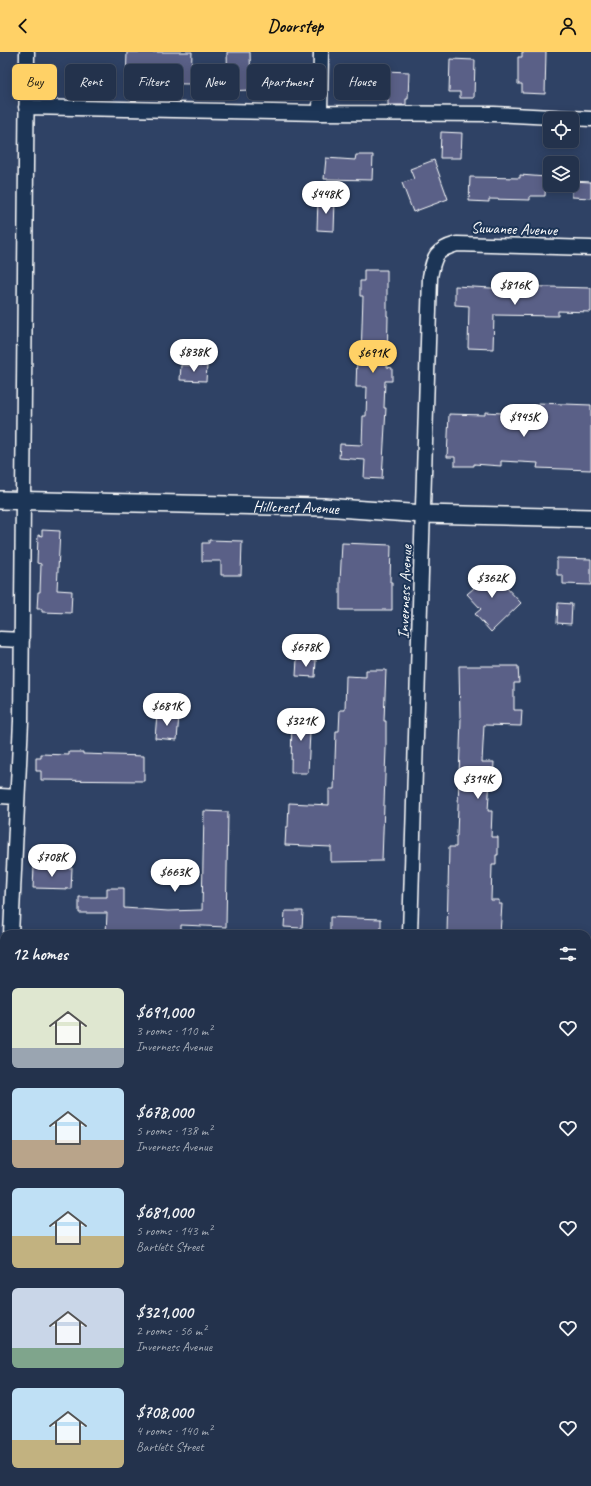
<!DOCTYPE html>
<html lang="en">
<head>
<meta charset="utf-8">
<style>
	:root { --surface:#23324c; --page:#2b3a53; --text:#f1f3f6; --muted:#a3aab5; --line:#404d64; --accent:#ffd166 }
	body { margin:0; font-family:Caveat,sans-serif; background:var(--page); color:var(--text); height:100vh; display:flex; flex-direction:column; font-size:15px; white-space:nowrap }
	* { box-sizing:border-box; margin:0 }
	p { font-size:13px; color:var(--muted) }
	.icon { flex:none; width:22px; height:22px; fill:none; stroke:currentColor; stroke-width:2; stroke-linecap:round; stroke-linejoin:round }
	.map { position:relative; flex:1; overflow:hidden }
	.drawer { position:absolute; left:0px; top:878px; width:591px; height:556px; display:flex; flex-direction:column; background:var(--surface); border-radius:12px 12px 0 0; box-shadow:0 2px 10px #0003,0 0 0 1px var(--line) }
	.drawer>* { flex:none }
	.guide { position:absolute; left:12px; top:12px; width:567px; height:36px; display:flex; gap:8px }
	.fabs { position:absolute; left:543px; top:60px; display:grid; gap:8px }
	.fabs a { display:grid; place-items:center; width:36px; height:36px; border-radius:6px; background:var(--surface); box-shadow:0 2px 10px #0003,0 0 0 1px var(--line); font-size:20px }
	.price { position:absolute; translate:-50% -34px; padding:0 9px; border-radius:14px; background:#fff; color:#222; font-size:13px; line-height:26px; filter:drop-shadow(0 1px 2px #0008) }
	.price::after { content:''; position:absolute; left:50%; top:24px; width:12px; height:9px; margin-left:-6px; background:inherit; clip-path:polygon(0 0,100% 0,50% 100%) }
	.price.on { background:var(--accent); color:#111 }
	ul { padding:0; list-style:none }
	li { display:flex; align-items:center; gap:12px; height:100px; padding:0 12px }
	li span { display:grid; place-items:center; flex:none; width:112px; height:80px; border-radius:6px; color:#555 }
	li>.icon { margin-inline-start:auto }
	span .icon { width:48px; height:48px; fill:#fffc; stroke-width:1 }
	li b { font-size:17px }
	h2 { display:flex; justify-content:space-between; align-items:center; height:48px; padding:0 12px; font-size:17px }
	.chip { padding:0 14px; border-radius:6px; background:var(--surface); box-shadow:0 2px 10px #0003,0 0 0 1px var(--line); font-size:14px; line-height:36px }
	.chip.on { background:var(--accent); color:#111 }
	header { display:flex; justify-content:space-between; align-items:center; height:52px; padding:0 12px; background:var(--accent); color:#111; font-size:18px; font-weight:700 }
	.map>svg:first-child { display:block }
	.building { fill:#5a6187; stroke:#fff }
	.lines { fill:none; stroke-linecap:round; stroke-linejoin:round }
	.minor-casing { stroke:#fff; stroke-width:17 }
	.tertiary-casing { stroke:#fff; stroke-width:20 }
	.minor { stroke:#1d3557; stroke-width:14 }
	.tertiary { stroke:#1d3557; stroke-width:17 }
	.labels { text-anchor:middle; stroke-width:4; stroke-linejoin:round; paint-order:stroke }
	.street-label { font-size:16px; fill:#fff; stroke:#1d3557 }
</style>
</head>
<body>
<header><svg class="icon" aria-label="back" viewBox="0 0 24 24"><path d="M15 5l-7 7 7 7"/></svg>Doorstep<svg class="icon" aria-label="person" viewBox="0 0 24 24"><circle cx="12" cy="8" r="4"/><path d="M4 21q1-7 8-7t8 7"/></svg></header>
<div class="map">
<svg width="591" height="1434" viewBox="0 0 591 1434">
	<rect width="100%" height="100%" fill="#2f4265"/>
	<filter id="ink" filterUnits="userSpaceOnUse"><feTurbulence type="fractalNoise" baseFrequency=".025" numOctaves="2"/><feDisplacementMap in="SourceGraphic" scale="8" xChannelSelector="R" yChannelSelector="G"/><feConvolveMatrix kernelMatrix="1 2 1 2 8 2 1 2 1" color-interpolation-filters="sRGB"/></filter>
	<g filter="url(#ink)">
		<!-- building -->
		<path class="building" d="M127,0H192L191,32L126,31Z
			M227,0H250L251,38L228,39Z
			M522,0H546L545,42L522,41V32H518V5H522Z
			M450,7L475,8L474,46H460V40H449Z
			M385,19L409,20L408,47H406V53H388V48H385Z
			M441,80L462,81L461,106H440Z
			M356,103H373L372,128L324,127L326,106L355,108Z
			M434,108L448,147L413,160L402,131L414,127L410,117Z
			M520,123L546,125L545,144H530V148L489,147V150L469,149L470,125L520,126Z
			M572,129L591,130V146L572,145Z
			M318,147L335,148L334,179L317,178Z
			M364,218H387V264H388L387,315L392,316V329H385L384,356H386L382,427L364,426L365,408L339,406L340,392L362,393L363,364H366L367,335H356L357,305H361L363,244H360V229H364Z
			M455,234L509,237V234L591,236V260L558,259V264L494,263L493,297L468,296L469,254L455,253Z
			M181,313L207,314L206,329L180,328Z
			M538,351L591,353V418L537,416L538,411L501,409V414L474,412V414H455V405H447L449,362L485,363V360L502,361V368H538Z
			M42,478L60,479L57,538L72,539L71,561L42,560V557H37L38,540H40L41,512L37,511L38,483L42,484Z
			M209,488L242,489L241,523H221V509H202V491H209Z
			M342,491L391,493L390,530H392V558H340V530Z
			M557,506L591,507V533L563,532V523H557Z
			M486,514L521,551L491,580L475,562L481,557L467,542L474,536L469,530Z
			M558,551L572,552L571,572L557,571Z
			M297,607L316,608L315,625L296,624Z
			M459,614H518L519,631H514V658H522L521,674L484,673L482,710H494L493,726H490L488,759H492L491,785H498V803H496V813H492L491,848H499V852H502L500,882H447L449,795H456V784H457L461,666H460Z
			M366,618H386L384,669H386V696L382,809L331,810V795L285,793L286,775H288L289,751L329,753V737H334L336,679H339L340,658H345L346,624L366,625Z
			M292,660H311L308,721H291Z
			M157,662L179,663L177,688L155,686Z
			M69,700H83V702L144,704V729L41,728V719H36V706H41V702L69,703Z
			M204,759L228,760L226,875L181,873V882H106L107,861H79V845H107V836H124V856L168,859L202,858Z
			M34,815L72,816L71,837L33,836Z
			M285,859H303L302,876L284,875Z
			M330,865L381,867V882H330Z"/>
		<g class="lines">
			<!-- minor casing -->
			<g class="minor-casing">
				<path id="minor" d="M26,55L320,61L494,62L591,67
					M320,61L321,0
					M0,587L22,588
					M0,744L17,745
					M11,882L21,669L27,0
					M410,882L430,225C434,203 436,198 457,192L591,196
					M587,920H591
					M0,1085L1,1027L4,983
					M587,1098H591
					M493,1434V1430"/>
			</g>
			<!-- tertiary casing -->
			<g class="tertiary-casing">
				<g id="tertiary">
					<path id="s1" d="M0,448L323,455L424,462L591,466"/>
					<path d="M0,1085H4"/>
					<path d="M587,1262L591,1264"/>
				</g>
			</g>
			<!-- minor -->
			<use href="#minor" class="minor"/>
			<!-- tertiary -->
			<use href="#tertiary" class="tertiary"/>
		</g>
	</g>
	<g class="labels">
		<!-- street labels -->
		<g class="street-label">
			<text transform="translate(514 176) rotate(2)" y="6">Suwanee Avenue</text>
			<text dy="6" stroke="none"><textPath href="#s1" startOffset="296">Hillcrest Avenue</textPath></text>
			<text transform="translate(404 540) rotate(-88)" y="6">Inverness Avenue</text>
		</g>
	</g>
</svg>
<div class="fabs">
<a><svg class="icon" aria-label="locate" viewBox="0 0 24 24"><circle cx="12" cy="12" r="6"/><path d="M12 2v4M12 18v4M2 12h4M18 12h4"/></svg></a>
<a><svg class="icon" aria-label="layers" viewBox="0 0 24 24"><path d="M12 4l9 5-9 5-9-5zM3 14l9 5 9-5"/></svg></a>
</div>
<b class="price" style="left:326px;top:163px">$448K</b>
<b class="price" style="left:515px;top:254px">$816K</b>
<b class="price" style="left:194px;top:321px">$838K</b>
<b class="price on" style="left:373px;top:322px">$691K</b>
<b class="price" style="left:524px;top:386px">$945K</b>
<b class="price" style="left:492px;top:547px">$362K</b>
<b class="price" style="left:306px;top:616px">$678K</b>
<b class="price" style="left:167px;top:675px">$681K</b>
<b class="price" style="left:301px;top:690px">$321K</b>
<b class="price" style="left:478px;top:748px">$314K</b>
<b class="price" style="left:52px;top:826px">$708K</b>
<b class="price" style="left:175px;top:841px">$663K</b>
<div class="guide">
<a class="chip on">Buy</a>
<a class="chip">Rent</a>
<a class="chip">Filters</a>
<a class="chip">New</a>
<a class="chip">Apartment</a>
<a class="chip">House</a>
</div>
<section class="drawer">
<h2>12 homes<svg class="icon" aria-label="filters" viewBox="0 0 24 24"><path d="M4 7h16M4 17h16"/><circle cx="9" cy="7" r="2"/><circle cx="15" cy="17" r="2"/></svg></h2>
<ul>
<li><span style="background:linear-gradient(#dfe7d0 75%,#9aa5b1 0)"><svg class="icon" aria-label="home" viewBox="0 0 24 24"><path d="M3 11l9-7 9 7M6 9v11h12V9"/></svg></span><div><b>$691,000</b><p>3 rooms · 110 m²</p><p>Inverness Avenue</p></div><svg class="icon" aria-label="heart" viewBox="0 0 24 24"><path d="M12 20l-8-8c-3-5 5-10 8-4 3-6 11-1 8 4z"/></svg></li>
<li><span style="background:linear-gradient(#bfe0f5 65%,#b9a48a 0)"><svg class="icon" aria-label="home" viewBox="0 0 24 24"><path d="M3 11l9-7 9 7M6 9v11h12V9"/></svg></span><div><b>$678,000</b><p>5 rooms · 138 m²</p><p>Inverness Avenue</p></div><svg class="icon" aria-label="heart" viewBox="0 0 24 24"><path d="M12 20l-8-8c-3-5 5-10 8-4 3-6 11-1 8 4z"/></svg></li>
<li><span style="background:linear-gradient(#bfe0f5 60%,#c2b280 0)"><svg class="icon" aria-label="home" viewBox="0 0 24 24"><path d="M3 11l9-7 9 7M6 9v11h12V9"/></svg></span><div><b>$681,000</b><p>5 rooms · 143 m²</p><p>Bartlett Street</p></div><svg class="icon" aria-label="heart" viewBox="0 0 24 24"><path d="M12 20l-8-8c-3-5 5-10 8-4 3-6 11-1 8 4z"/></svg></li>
<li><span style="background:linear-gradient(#c9d6e8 75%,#7fa58c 0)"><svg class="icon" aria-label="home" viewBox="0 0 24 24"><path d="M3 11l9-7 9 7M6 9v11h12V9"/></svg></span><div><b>$321,000</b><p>2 rooms · 56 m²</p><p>Inverness Avenue</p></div><svg class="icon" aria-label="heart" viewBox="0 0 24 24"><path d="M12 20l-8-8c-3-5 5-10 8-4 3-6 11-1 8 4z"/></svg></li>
<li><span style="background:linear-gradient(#bfe0f5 65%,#c2b280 0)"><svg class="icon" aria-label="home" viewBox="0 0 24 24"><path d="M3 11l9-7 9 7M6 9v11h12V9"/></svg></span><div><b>$708,000</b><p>4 rooms · 140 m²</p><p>Bartlett Street</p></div><svg class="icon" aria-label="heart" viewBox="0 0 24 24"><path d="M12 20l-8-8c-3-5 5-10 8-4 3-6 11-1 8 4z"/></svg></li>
</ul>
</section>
</div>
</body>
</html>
